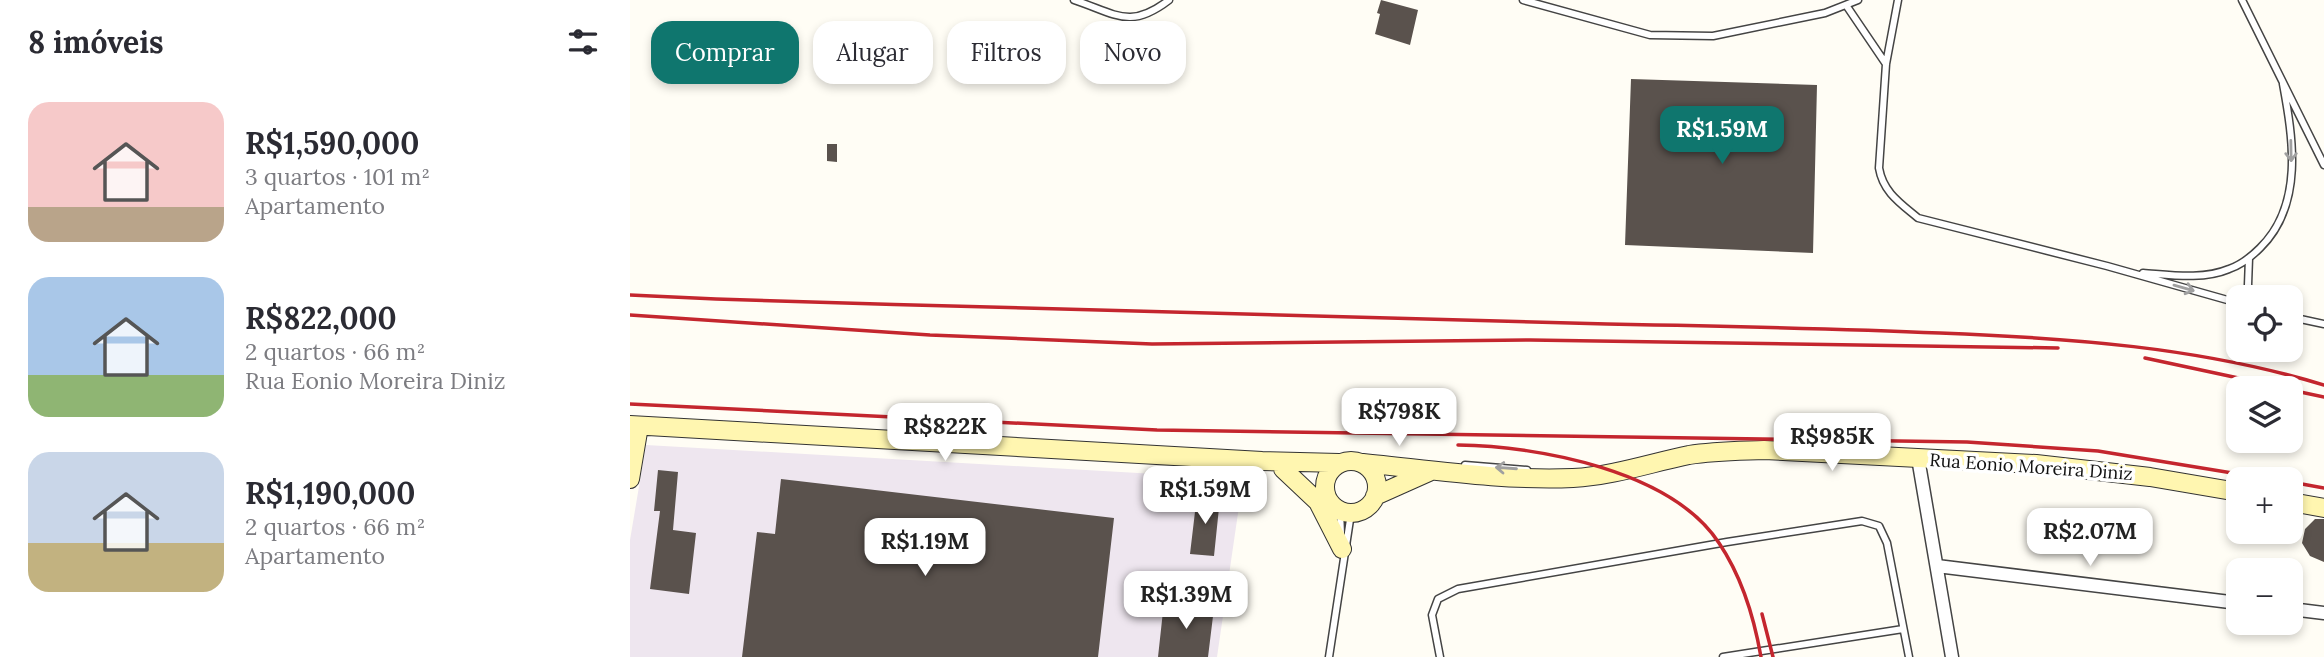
<!DOCTYPE html>
<html lang="pt">
<head>
<meta charset="utf-8">
<style>
	:root { --surface:#fff; --page:#f2f2f3; --text:#2b2b33; --muted:#7c7c81; --accent:#0f766e }
	body { margin:0; font-family:Lora,serif; background:var(--page); color:var(--text); height:100vh; display:flex; flex-direction:column; font-size:26px; white-space:nowrap }
	* { box-sizing:border-box; margin:0 }
	p { font-size:23px; color:var(--muted) }
	.icon { flex:none; width:38px; height:38px; fill:none; stroke:currentColor; stroke-width:2; stroke-linecap:round; stroke-linejoin:round }
	.map { position:relative; flex:1; overflow:hidden }
	.drawer { display:flex; flex-direction:column; background:var(--surface); width:630px }
	.drawer>* { flex:none }
	.banner { position:absolute; left:21px; top:21px; width:665px; height:63px; display:flex; gap:14px }
	.fabs { position:absolute; left:1596px; top:285px; display:grid; gap:14px }
	.fabs a { display:grid; place-items:center; width:77px; height:77px; border-radius:14px; background:var(--surface); box-shadow:0 4px 10px #0003; font-size:35px }
	.price { position:absolute; translate:-50% -60px; padding:0 16px; border-radius:14px; background:#fff; color:#222; font-size:23px; line-height:46px; filter:drop-shadow(0 2px 4px #0008) }
	.price::after { content:''; position:absolute; left:50%; top:42px; width:21px; height:16px; margin-left:-10px; background:inherit; clip-path:polygon(0 0,100% 0,50% 100%) }
	.price.on { background:var(--accent); color:#fff }
	ul { padding:0; list-style:none }
	li { display:flex; align-items:center; gap:21px; height:175px; padding:0 28px }
	li span { display:grid; place-items:center; flex:none; width:196px; height:140px; border-radius:21px; color:#555 }
	li>.icon { margin-inline-start:auto }
	span .icon { width:84px; height:84px; fill:#fffc; stroke-width:1 }
	li b { font-size:30px }
	h2 { display:flex; justify-content:space-between; align-items:center; height:84px; padding:0 28px; font-size:30px }
	.chip { padding:0 24px; border-radius:21px; background:var(--surface); box-shadow:0 4px 10px #0003; font-size:24px; line-height:63px }
	.chip.on { background:var(--accent); color:#fff }
	main { display:flex; flex:1; min-height:0 }
	.map>svg:first-child { display:block }
	.industrial { fill:#eee6ef }
	.building { fill:#5a524d }
	.lines { fill:none; stroke-linecap:round; stroke-linejoin:round }
	.lane-casing { stroke:#444; stroke-width:9 }
	.street-casing { stroke:#444; stroke-width:15 }
	.secondary-casing { stroke:#333; stroke-width:20 }
	.lane { stroke:#fff; stroke-width:6 }
	.street { stroke:#fff; stroke-width:12 }
	.secondary { stroke:#fff6b0; stroke-width:18 }
	.rail { stroke:#c4262e; stroke-width:3.5 }
	.oneway { stroke:#a0a0a0 }
	.labels { text-anchor:middle; stroke-width:7; stroke-linejoin:round; paint-order:stroke }
	.street-label { font-size:18px; fill:#111; stroke:#fff }
</style>
</head>
<body>
<main>
<section class="drawer">
<h2>8 imóveis<svg class="icon" aria-label="filters" viewBox="0 0 24 24"><path d="M4 7h16M4 17h16"/><circle cx="9" cy="7" r="2"/><circle cx="15" cy="17" r="2"/></svg></h2>
<ul>
<li><span style="background:linear-gradient(#f6c9c9 75%,#b9a48a 0)"><svg class="icon" aria-label="home" viewBox="0 0 24 24"><path d="M3 11l9-7 9 7M6 9v11h12V9"/></svg></span><div><b>R$1,590,000</b><p>3 quartos · 101 m²</p><p>Apartamento</p></div></li>
<li><span style="background:linear-gradient(#a9c7e8 70%,#8fb573 0)"><svg class="icon" aria-label="home" viewBox="0 0 24 24"><path d="M3 11l9-7 9 7M6 9v11h12V9"/></svg></span><div><b>R$822,000</b><p>2 quartos · 66 m²</p><p>Rua Eonio Moreira Diniz</p></div></li>
<li><span style="background:linear-gradient(#c9d6e8 65%,#c2b280 0)"><svg class="icon" aria-label="home" viewBox="0 0 24 24"><path d="M3 11l9-7 9 7M6 9v11h12V9"/></svg></span><div><b>R$1,190,000</b><p>2 quartos · 66 m²</p><p>Apartamento</p></div></li>
</ul>
</section>
<div class="map">
<svg width="1694" height="657" viewBox="0 0 1694 657">
	<rect width="100%" height="100%" fill="#fffdf5"/>
	<!-- industrial -->
	<path class="industrial" d="M16,445L613,479L587,657H0V540Z"/>
	<!-- building -->
	<path class="building" d="M751,0L788,10L780,45L745,34L750,14L747,13Z
		M1001,79L1187,85L1183,253L995,245Z
		M197,144H207V162L197,161Z
		M28,470L48,472L43,530L66,533L59,594L20,589L30,511H24Z
		M151,479L484,518L468,657H112L127,532L145,534Z
		M567,495L590,498L584,556L560,554Z
		M1685,519H1694V562L1680,556L1672,543L1675,529Z
		M534,602L584,608L578,657H528Z"/>
	<g class="lines">
		<!-- lane casing -->
		<g class="lane-casing">
			<path id="lane" d="M444,0C486,14 500,30 539,0
				M893,0L1020,35L1083,36L1195,13L1228,0
				M1268,0L1256,64L1249,168C1253,192 1270,203 1288,218L1477,266L1608,303
				M1612,0L1694,165
				M1216,5L1256,64
				M1619,258L1618,285L1622,298
				M1513,273C1541,275 1573,280 1599,269C1611,265 1621,257 1630,248C1674,205 1663,138 1653,84
				M1661,317L1694,324
				M835,465L897,470
				M710,510L711,534
				M699,657L721,513
				M810,657L802,615L808,599L828,589L1097,542L1232,521L1249,526L1257,543L1279,657
				M1093,657L1273,629"/>
		</g>
		<!-- street casing -->
		<g class="street-casing">
			<path id="street" d="M1288,458L1322,657
				M1307,566L1608,603
				M1661,609L1694,613"/>
		</g>
		<!-- secondary casing -->
		<g class="secondary-casing">
			<path id="secondary" d="M0,425L632,461L709,463
				M695 487a26 26 0 1 1 52 0a26 26 0 1 1-52 0Z
				M733,463C803,470 873,481 943,478C983,476 1020,463 1059,455C1084,451 1109,451 1134,450L1406,464L1520,477L1608,492
				M653,469L688,502L712,549
				M0,479L9,426
				M745,496L801,471
				M1661,502L1694,508"/>
		</g>
		<!-- lane -->
		<use href="#lane" class="lane"/>
		<!-- street -->
		<use href="#street" class="street"/>
		<!-- secondary -->
		<use href="#secondary" class="secondary"/>
		<!-- rail -->
		<path class="rail" d="M0,295L86,299C383,308 680,318 977,324C1088,326 1199,328 1310,333C1439,338 1569,347 1694,385
			M0,315L300,335L522,344L900,340L1428,348
			M1515,358L1655,388
			M1661,390L1694,397
			M0,404L527,430L1337,442L1468,451L1645,480
			M828,445C909,446 1042,471 1089,543C1112,577 1124,617 1131,657
			M1661,482L1694,488
			M1132,614L1143,657"/>
	</g>
	<!-- one-way arrows -->
	<defs><path id="oneway-shaft" d="M-6 0H5M1.5-3L5.5 0L1.5 3" fill="none" stroke-width="1.6" stroke-linecap="round" stroke-linejoin="round" transform="scale(1.75)"/></defs>
	<g class="oneway">
		<use href="#oneway-shaft" transform="translate(1661 151) rotate(89)"/>
		<use href="#oneway-shaft" transform="translate(1554 288) rotate(16)"/>
		<use href="#oneway-shaft" transform="translate(876 468) rotate(-176)"/>
	</g>
	<g class="labels">
		<!-- street labels -->
		<g class="street-label">
			<text transform="translate(1401 467) rotate(4)" y="6">Rua Eonio Moreira Diniz</text>
		</g>
	</g>
</svg>
<div class="fabs">
<a><svg class="icon" aria-label="locate" viewBox="0 0 24 24"><circle cx="12" cy="12" r="6"/><path d="M12 2v4M12 18v4M2 12h4M18 12h4"/></svg></a>
<a><svg class="icon" aria-label="layers" viewBox="0 0 24 24"><path d="M12 4l9 5-9 5-9-5zM3 14l9 5 9-5"/></svg></a>
<a>+</a>
<a>−</a>
</div>
<b class="price on" style="left:1092px;top:166px">R$1.59M</b>
<b class="price" style="left:769px;top:448px">R$798K</b>
<b class="price" style="left:315px;top:463px">R$822K</b>
<b class="price" style="left:1202px;top:473px">R$985K</b>
<b class="price" style="left:575px;top:526px">R$1.59M</b>
<b class="price" style="left:1460px;top:568px">R$2.07M</b>
<b class="price" style="left:295px;top:578px">R$1.19M</b>
<b class="price" style="left:556px;top:631px">R$1.39M</b>
<div class="banner">
<a class="chip on">Comprar</a>
<a class="chip">Alugar</a>
<a class="chip">Filtros</a>
<a class="chip">Novo</a>
</div>
</div>
</main>
</body>
</html>
